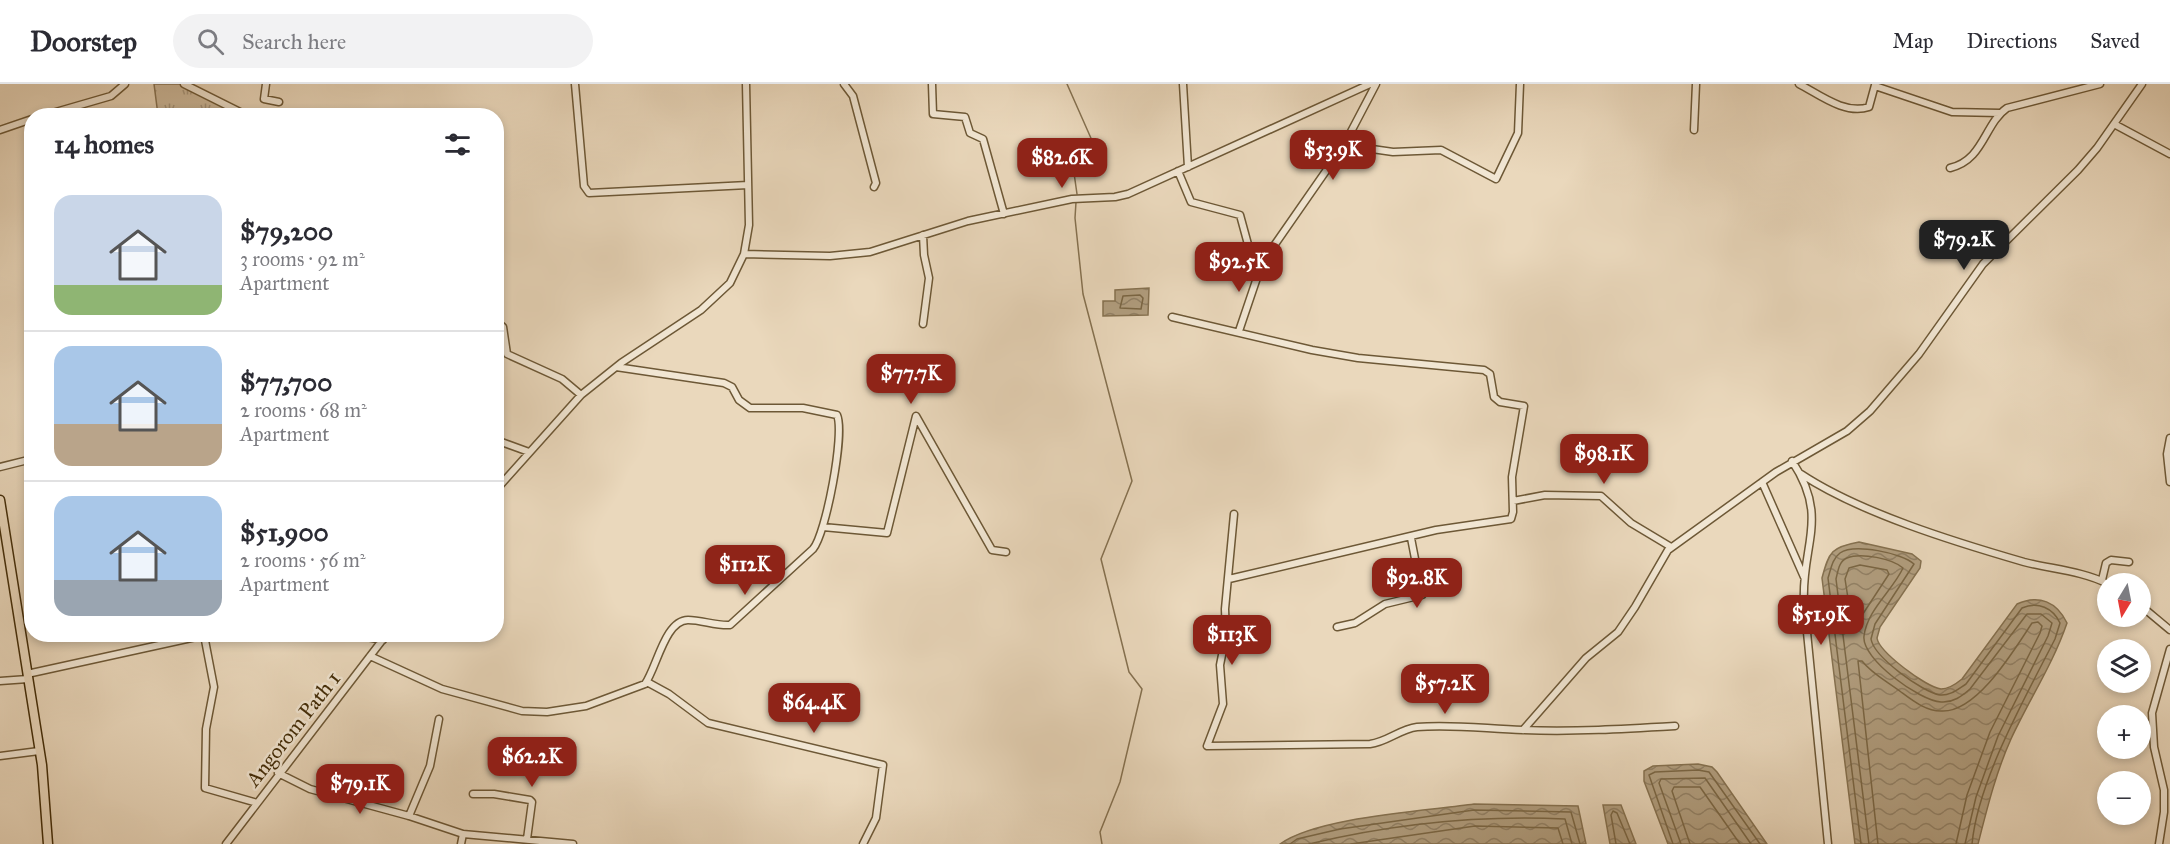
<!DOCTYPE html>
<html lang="en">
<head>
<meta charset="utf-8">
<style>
	:root { --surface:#fff; --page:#f2f2f3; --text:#2b2b33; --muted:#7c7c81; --line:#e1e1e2; --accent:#8f2418 }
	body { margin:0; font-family:"IM FELL Great Primer",serif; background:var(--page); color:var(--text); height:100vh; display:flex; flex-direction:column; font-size:22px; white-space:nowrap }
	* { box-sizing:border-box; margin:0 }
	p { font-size:20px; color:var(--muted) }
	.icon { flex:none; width:33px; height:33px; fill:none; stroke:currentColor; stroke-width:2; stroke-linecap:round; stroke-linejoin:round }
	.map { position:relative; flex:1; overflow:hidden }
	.drawer { position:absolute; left:24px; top:24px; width:480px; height:534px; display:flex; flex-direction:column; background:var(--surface); border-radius:24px; box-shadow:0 3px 9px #0003 }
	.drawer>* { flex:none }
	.needle { width:39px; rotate:190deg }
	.buttons { position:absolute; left:2097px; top:489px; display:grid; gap:12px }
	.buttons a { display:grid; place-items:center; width:54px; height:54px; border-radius:50%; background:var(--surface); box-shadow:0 3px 9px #0003; font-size:30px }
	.price { position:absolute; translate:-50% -51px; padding:0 14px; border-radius:12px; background:var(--accent); color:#fff; font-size:20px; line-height:39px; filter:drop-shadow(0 2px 3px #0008) }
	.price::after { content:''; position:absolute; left:50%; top:36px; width:18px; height:14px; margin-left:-9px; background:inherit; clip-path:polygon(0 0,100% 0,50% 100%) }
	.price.active { background:#222; color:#fff }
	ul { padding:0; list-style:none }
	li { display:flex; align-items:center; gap:18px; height:150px; padding:0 30px }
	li+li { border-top:2px solid var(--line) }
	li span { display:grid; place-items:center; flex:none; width:168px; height:120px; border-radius:18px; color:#555 }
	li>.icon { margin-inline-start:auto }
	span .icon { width:72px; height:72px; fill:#fffc; stroke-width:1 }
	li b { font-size:26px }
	h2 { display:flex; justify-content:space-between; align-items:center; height:72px; padding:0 30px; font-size:26px }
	header { display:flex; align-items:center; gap:36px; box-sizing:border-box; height:84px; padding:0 30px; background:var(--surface); border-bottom:2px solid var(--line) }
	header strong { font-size:28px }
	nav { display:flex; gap:33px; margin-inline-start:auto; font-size:21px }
	.search { width:420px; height:54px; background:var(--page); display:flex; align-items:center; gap:15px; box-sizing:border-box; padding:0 21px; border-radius:33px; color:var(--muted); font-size:22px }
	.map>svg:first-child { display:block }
	.grass { fill:url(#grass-tufts); stroke:#887454; stroke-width:1.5 }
	.water { fill:url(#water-waves); stroke:#857150; stroke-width:1.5 }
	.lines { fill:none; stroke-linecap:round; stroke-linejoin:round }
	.shore { stroke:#7a6644; stroke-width:1.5 }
	.stream { stroke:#857150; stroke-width:1.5 }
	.minor-casing { stroke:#6d5836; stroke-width:9 }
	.highway-casing { stroke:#432d09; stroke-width:11 }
	.minor { stroke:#f1e6d3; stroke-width:6 }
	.highway { stroke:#ead8bc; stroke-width:8 }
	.labels { text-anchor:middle; stroke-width:5; stroke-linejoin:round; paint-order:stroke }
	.street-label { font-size:21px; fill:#432d09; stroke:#f1e6d3 }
</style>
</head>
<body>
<header>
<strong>Doorstep</strong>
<div class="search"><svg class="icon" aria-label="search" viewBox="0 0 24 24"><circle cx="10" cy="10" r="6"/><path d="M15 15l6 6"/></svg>Search here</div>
<nav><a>Map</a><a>Directions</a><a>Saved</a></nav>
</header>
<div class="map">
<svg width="2170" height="760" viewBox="0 0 2170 760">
	<defs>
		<pattern id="grass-tufts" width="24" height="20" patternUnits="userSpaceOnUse" patternTransform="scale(1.5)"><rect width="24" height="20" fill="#cebb9e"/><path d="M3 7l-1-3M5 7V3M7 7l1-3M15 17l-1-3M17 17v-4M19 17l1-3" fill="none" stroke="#a9987f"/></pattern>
		<pattern id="water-waves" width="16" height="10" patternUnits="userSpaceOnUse" patternTransform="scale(1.5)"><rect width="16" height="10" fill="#b19e7f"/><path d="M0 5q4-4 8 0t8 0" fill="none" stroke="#928166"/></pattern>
	</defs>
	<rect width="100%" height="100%" fill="#ead8bc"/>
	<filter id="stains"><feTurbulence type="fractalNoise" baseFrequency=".00333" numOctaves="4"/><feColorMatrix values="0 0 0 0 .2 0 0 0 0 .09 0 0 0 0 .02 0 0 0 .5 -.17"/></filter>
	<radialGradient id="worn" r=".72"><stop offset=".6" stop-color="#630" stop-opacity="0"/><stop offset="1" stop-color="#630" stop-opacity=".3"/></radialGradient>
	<!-- grass -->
	<path class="grass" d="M154,0H182L249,31H158Z"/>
	<!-- water -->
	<path class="water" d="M1149,204L1148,231L1103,232V217H1115V206Z
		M1859,458L1912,470L1921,477L1920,484L1880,543L1877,554C1879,568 1926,603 1941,605C1949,605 1956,600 1962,595L2017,520C2039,510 2057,518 2067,539C2053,580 2029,616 2011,655C1996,688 1987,725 1978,760H1855L1822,494C1829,467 1832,463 1859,458Z
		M1698,680L1712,683L1717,688L1767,760H1668L1644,697V687L1653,682Z
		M1474,720L1578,722L1586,760H1280C1317,733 1425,727 1474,720Z
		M1603,721H1621L1636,760H1610Z"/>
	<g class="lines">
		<!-- shore -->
		<path class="shore" d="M1140,211L1143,214L1141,225L1120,224L1123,212Z
			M1860,481L1887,486L1889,490L1855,542L1852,540L1845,495L1849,484Z
			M1290,760L1297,755L1340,745L1474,726L1571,728L1580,760
			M1309,760C1393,740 1479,731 1565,735L1572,760
			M1351,760L1475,742L1558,744L1563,760
			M1616,760L1611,731L1613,727L1617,729L1630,760
			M1673,760L1649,691L1655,688L1698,686L1709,688L1760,760
			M1681,760L1659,699L1661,695L1705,694L1751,760
			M1690,760L1672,707L1674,703H1700L1740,760
			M1861,760L1828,494C1831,485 1832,475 1840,469C1854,459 1902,469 1914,480L1875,540L1871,555C1874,573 1922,608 1940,611C1950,612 1958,605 1966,600L2022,524C2038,517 2053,524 2060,539L2055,555C2026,612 1978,696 1972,760
			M1869,760L1836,495C1838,487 1839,477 1847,474C1861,468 1893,475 1903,484C1893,506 1867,526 1864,552C1861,575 1920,617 1941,618C1953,619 1962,612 1970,605L2027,530H2041L2052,539L2048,552L1998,652L1976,713L1965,760
			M1878,760L1858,577H1862C1872,590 1888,598 1901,608C1913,617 1927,628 1943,627C1978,627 2014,566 2032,539L2038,538L2042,542L2040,549L1990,648L1967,711L1956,760"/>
		<!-- stream -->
		<path class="stream" d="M1067,0L1094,61L1072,75L1077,110
			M1076,118L1075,134L1083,210L1132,397L1101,475L1129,588L1142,605L1120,698L1100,748L1102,760"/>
		<!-- minor casing -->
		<g class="minor-casing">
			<path id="minor" d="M184,0L248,32
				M266,0L264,15L279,18
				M575,0L584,102L589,109L748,101
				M844,0L853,12L876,99L874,103
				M932,0L933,30L965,33L970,49L983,55L1004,130
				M1183,0L1188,83
				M1799,0C1820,11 1845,31 1869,23L1875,1
				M1875,2L1952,28L2000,29
				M42,32L111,12L125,0
				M2114,40L2170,70
				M0,46L32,35
				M1694,46L1696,0
				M1344,61L1393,68L1441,66L1496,95L1518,49L1520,0
				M1950,84C1984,76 1984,40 2007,24L2100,0
				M1178,87L1191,118L1240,131L1249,164L1262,179
				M744,170L830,172L870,168L968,137L1072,115L1115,113L1128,110L1370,0
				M1172,233L1312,266L1358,274L1484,286L1490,290L1494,313L1500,318L1524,322L1512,393L1513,428L1511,435L1436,446L1229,495
				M496,237L503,243L507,270L562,295L581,311
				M923,240L929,194L924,171L923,151
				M1239,247L1262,179L1344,61L1376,0
				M2170,354L2167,370L2170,398
				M496,356L529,368
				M1792,377C1830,434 1801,461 1804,518L1828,760
				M0,383L32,375
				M1801,390C1860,429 1955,458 2024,478C2051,485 2083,487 2108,500
				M1762,398L1804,493
				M496,406L581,311L621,279L701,226L730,199L744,170L749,141L746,0
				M1513,417L1545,411L1601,412L1631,439L1671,463
				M1234,430L1225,525L1226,551L1220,581L1223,620L1207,662L1370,660C1387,658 1400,645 1417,643C1453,640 1487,645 1523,646C1573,648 1624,645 1675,642
				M823,443L887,449L916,332L992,466L1006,468
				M2102,496L2106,479L2111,476L2129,478
				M2140,521L2170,546
				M1337,543L1355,539L1385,520L1422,511L1411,454
				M351,550L383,556
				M204,551L214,603L206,645L205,704L257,719
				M370,572L442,605L522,627L547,628L586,622L645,600C657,583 665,536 688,536C702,536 716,542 730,541L813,465C826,450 845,349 837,331L803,324H750L739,316L732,303L724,299L616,283
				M27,590L205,551
				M0,597L28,595
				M647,598L669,610L708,639L883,681L876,734L863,760
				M1523,646L1586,574L1618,548L1635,523L1668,466L1776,388L1847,347L1870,327L1919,270L1983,180L2078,86L2097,64L2142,0
				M0,672L39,667
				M278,689L310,705L409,732L463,750L461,760
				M473,710H494L530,716L532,718L527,755
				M409,732L430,682L439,635
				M463,750L573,760
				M226,760L387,550
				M2159,760L2164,728V706L2154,663L2152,629L2170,565"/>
		</g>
		<!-- highway casing -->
		<g class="highway-casing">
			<path id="highway" d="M0,416L42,681L48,760"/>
		</g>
		<!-- minor -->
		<use href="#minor" class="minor"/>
		<!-- highway -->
		<use href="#highway" class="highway"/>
	</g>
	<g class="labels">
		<!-- street labels -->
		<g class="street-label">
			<text transform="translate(293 645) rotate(-52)" y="7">Angorom Path 1</text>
		</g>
	</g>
	<rect width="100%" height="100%" filter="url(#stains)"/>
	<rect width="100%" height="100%" fill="url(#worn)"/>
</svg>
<div class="buttons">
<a><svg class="needle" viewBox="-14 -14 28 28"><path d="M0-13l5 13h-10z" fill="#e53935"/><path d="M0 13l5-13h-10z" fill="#7c7c81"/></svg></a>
<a><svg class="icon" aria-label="layers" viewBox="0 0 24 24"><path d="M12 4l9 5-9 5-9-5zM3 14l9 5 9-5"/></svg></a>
<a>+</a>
<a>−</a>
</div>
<b class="price" style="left:1333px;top:97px">$53.9K</b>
<b class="price" style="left:1062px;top:105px">$82.6K</b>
<b class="price active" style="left:1964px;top:187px">$79.2K</b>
<b class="price" style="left:1239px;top:209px">$92.5K</b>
<b class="price" style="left:911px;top:321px">$77.7K</b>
<b class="price" style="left:1604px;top:401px">$98.1K</b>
<b class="price" style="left:745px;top:512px">$112K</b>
<b class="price" style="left:1417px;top:525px">$92.8K</b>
<b class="price" style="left:1821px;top:562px">$51.9K</b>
<b class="price" style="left:1232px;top:582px">$113K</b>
<b class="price" style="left:1445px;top:631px">$57.2K</b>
<b class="price" style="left:814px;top:650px">$64.4K</b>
<b class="price" style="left:532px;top:704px">$62.2K</b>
<b class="price" style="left:360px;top:731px">$79.1K</b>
<section class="drawer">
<h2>14 homes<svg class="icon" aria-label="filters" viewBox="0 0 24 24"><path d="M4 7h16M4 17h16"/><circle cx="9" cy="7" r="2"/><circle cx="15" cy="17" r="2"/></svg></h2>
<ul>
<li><span style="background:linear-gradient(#c9d6e8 75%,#8fb573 0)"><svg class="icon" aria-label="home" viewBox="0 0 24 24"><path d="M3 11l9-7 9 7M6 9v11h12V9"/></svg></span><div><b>$79,200</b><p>3 rooms · 92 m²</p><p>Apartment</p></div></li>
<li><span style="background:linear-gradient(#a9c7e8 65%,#b9a48a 0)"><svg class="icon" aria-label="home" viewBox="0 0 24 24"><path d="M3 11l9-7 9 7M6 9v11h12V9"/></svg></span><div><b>$77,700</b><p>2 rooms · 68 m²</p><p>Apartment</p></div></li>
<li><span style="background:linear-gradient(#a9c7e8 70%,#9aa5b1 0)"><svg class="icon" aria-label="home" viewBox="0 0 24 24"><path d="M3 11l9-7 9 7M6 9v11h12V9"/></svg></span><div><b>$51,900</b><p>2 rooms · 56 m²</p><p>Apartment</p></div></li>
</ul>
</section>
</div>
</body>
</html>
